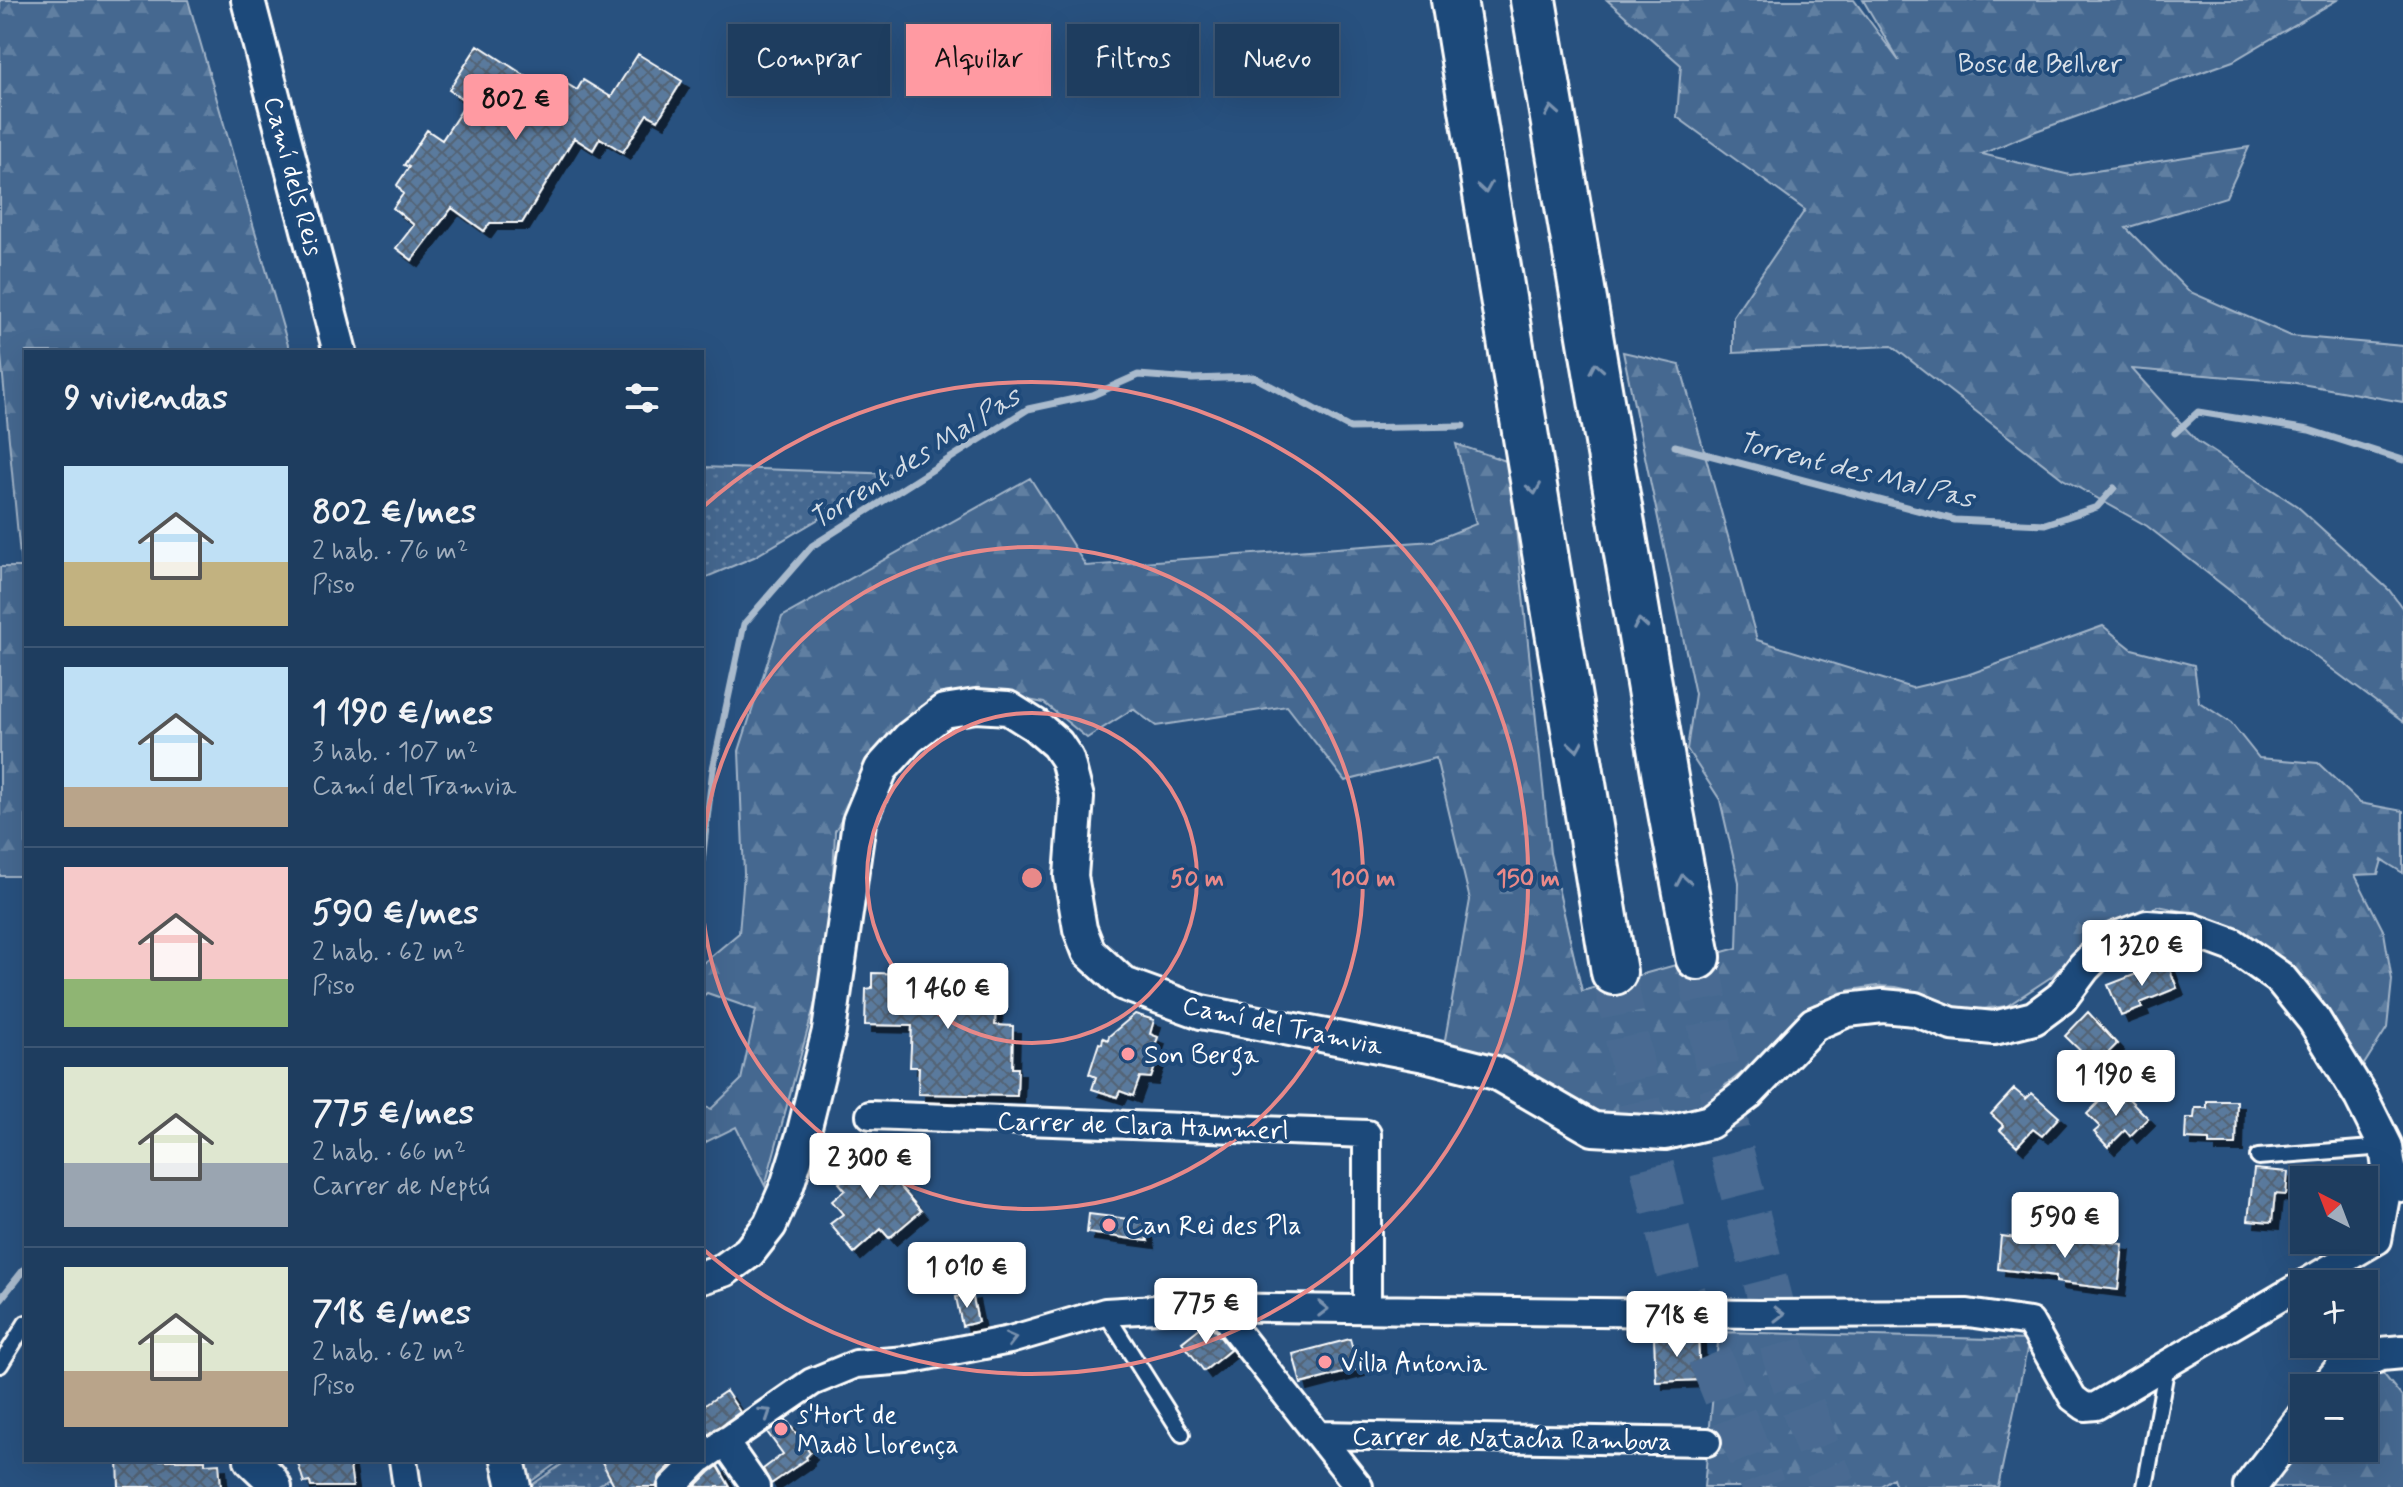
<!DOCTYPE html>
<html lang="es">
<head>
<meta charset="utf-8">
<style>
	:root { --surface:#1e3d5f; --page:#264465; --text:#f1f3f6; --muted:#a1aebd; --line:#3c5674; --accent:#ff9aa2 }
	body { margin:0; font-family:Mynerve,sans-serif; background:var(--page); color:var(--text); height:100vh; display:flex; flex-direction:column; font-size:30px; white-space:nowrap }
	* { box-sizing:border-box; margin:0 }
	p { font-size:26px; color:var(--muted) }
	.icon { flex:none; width:44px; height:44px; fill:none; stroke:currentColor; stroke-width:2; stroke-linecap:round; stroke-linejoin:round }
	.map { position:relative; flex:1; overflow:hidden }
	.drawer { position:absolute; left:24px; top:350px; width:680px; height:1112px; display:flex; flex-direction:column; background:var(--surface); border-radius:0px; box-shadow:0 8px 32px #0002,0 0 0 2px var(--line) }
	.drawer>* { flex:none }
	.guide { position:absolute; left:728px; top:24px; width:760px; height:72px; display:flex; gap:16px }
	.needle { width:52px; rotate:318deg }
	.tools { position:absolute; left:2290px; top:1166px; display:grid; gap:16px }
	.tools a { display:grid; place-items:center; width:88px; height:88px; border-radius:0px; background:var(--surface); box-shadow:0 8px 32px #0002,0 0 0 2px var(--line); font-size:40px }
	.price { position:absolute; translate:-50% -68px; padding:0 18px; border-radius:8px; background:#fff; color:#222; font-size:26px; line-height:52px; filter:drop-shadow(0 2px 4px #0008) }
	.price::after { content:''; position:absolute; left:50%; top:48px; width:24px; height:18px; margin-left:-12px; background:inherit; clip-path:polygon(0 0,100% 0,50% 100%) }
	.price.active { background:var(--accent); color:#111 }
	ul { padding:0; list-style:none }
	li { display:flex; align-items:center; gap:24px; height:200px; padding:0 40px }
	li+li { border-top:2px solid var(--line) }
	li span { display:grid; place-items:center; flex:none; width:224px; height:160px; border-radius:0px; color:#555 }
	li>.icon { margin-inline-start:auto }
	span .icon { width:96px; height:96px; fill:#fffc; stroke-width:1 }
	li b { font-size:34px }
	h2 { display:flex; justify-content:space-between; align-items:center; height:96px; padding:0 40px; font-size:34px }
	.tag { padding:0 28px; border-radius:0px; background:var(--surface); box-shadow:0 8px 32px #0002,0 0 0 2px var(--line); font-size:28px; line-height:72px }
	.tag.active { background:var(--accent); color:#111 }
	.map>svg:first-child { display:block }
	.grass { fill:url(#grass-dots); stroke:#a2b4c8; stroke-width:2 }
	.forest { fill:url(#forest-firs); stroke:#a2b4c8; stroke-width:2 }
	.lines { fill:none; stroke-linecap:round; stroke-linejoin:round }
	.stream { stroke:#aabbcd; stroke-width:7 }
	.building { fill:url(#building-cross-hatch); stroke:#fff; stroke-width:2; filter:url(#shadow) }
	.motorway-tunnel { stroke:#486b92; stroke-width:44; stroke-dasharray:44 22; stroke-linecap:butt }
	.service-casing { stroke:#fff; stroke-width:20 }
	.minor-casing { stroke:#fff; stroke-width:32 }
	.tertiary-casing { stroke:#fff; stroke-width:38 }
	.motorway-casing { stroke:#fff; stroke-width:50 }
	.service { stroke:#1f4a7a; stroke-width:14 }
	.minor { stroke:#1f4a7a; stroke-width:26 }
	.tertiary { stroke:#1f4a7a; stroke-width:32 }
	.motorway { stroke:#1f4a7a; stroke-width:44 }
	.oneway { stroke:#7992af }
	.ring { fill:none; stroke:#e88989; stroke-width:4 }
	.poi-dot { fill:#ff9aa2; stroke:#1f4a7a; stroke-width:3 }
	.labels { text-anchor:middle; stroke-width:8; stroke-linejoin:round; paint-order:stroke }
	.park-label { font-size:26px; fill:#dae1e9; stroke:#1f4a7a }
	.street-label { font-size:26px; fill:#fff; stroke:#1f4a7a }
	.poi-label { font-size:26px; fill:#fff; stroke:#1f4a7a; text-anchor:start }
	.water-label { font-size:28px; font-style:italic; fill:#d4dde6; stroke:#1f4a7a }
	.centre { fill:#e88989; stroke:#1f4a7a; stroke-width:4 }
	.ring-label { font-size:24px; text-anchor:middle; font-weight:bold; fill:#e88989; stroke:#1f4a7a; stroke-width:8; stroke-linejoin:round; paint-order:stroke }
</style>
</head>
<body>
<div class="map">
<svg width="2403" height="1487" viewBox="0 0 2403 1487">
	<defs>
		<pattern id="grass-dots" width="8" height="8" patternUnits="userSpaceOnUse" patternTransform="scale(2)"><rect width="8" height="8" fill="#446890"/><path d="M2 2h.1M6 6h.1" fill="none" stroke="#607fa1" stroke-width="1.8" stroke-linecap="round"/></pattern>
		<pattern id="forest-firs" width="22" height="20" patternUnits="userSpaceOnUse" patternTransform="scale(2)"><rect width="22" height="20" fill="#446890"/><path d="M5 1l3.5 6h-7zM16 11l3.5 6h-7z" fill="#607fa1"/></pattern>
		<pattern id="building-cross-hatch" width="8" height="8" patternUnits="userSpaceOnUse" patternTransform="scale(2)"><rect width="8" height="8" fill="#5a7a9d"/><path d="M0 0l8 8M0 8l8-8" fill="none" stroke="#536374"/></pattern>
		<filter id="shadow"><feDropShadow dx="7" dy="7" stdDeviation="0" flood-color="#0009"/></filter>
	</defs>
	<rect width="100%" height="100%" fill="#28517f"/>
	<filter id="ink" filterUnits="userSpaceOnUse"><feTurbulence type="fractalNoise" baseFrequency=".0125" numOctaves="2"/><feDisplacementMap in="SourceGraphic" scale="16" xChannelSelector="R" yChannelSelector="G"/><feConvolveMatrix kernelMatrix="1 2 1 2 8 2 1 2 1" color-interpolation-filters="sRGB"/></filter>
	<g filter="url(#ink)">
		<!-- grass -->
		<path class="grass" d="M702,467L895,474L754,557L702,579Z
			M523,1460H561L526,1485Z
			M568,1460H601L610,1478L595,1487H529Z"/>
		<!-- forest -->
		<path class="forest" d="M0,0H188L290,352H26V876H0V567H21L0,345Z
			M1607,0H1854L1899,61L1863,0H2337L2233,61L2036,131L1982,154L2070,175L2249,147L2226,197L2126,228L2188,291L2291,336L2403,346V402L2290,382L2132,369L2197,441L2297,506L2389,590L2403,609V722L2301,646L2147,526L2063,479L1892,346L1733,353V316L1805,210L1677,117L1681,65Z
			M1623,352L1680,365L1757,640L1912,688L1967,675L2103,626L2132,649L2194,665L2199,702L2231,723L2259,758L2318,763L2360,803L2403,811V873L2382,860L2378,874L2355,875L2384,932L2392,980L2387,1028L2361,1069L2314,987L2288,963L2248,937L2197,914L2158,906L2113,926L2080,948L2051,977L2007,1006L1966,1011L1922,993L1896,987L1877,986L1851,990L1808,1007L1758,1060L1694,1110L1613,1116L1567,1100L1444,1045L1470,900L1436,758L1345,781L1287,706L1156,726L1133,709L1087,738L1044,703L986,692L870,770L835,831L830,948L765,1186L736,1127L702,1144V1105L711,1109L741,1080L756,1010L707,993L702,997V964L739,933L744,874L739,751L782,617L1030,478L1086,566L1433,541L1476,524L1456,444L1509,462L1550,853L1582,991L1737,948L1739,882L1720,800L1687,749L1695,694Z
			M1719,1332L2029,1340L1998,1487H1896L1893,1478L1879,1487H1704Z
			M2365,1351L2403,1398V1487H2238L2304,1416V1448H2364V1388H2331Z"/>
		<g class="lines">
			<!-- stream -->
			<path class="stream" d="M2175,433L2198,412L2309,430L2403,460
				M1675,446L1955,520L2045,524L2097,507L2114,488
				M702,861L713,769L744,624L812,546L1028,409L1093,395L1138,375L1192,379L1254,377L1350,428L1463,426
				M0,1300L26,1267"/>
		</g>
		<!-- building -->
		<path class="building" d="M478,45L555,95L564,82L577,90L583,80L611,97L638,54L682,81L658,120L647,114L623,152L600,138L593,150L574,138L522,223H490L484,231L452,208L412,260L396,248L414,225L393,208L403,194L397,185L409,167L404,165L427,130L442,140L467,102L449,90Z
			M2167,962L2177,988L2140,1003L2142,1008L2121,1016L2108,985Z
			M872,973L987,976L986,980L997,981L995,1025L1013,1026L1012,1068H1018L1017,1096L918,1094L919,1067H910L912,1026L865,1025L866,989L872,988Z
			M2088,1012L2117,1044L2100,1061L2094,1055L2090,1060L2065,1036Z
			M1135,1014L1154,1020L1150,1034L1158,1037L1152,1056L1158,1058L1151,1078L1140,1077L1133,1096L1120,1091L1117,1097L1092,1089L1096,1077L1089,1074L1099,1043L1102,1044L1103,1038L1108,1040L1109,1036Z
			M2014,1089L2026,1099L2032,1093L2059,1117L2042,1136L2033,1129L2017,1146L2000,1130L2004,1126L1991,1114Z
			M2108,1093L2118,1104L2126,1096L2148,1118L2130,1136L2125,1130L2108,1147L2094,1132L2100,1127L2087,1114Z
			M2207,1101H2237L2236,1145H2209V1140L2185,1139L2186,1118H2194L2195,1108H2207Z
			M860,1140L921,1211L889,1238L881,1229L854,1253L830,1224L843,1214L832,1201L845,1190L839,1183L848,1176L851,1158L846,1153Z
			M2254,1169L2288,1172L2286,1195L2275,1194L2272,1222L2248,1220Z
			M1089,1214L1144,1221L1148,1241L1087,1233Z
			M2048,1235L2123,1244L2118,1290L2056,1282V1276L1998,1269L2001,1236L2047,1242Z
			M972,1293L978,1322L962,1326L956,1297Z
			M1206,1323H1209L1230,1350L1204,1371L1182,1342Z
			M1698,1336L1700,1380L1656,1382L1654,1338Z
			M1350,1339L1358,1369L1301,1384L1293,1354Z
			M726,1391L740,1412L702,1439V1407Z
			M784,1421H787L810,1453L806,1457L807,1459L771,1484L763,1469L783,1454L767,1432Z
			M118,1460H205V1464L219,1463L221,1487H119Z
			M297,1460H349L353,1487H311L310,1482L304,1483Z
			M601,1460H676L660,1476L656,1487H615Z
			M718,1466L730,1487H695L710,1472Z"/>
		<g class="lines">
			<!-- motorway-tunnel -->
			<path class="motorway-tunnel" d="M1698,957L1731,1149L1785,1358L1822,1459L1835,1487
				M1614,972L1651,1162L1683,1292L1763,1487"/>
			<!-- service casing -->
			<g class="service-casing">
				<path id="service" d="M2258,1157L2385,1147
					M1105,1312L1182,1434
					M0,1365L26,1323
					M2145,1487L2167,1365"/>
			</g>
			<!-- minor casing -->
			<g class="minor-casing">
				<path id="minor" d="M870,1115L1367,1134V1309
					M1217,1307L1359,1487
					M1318,1435L1707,1442
					M724,1441L756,1487
					M702,1458L812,1382L856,1364L907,1360L1010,1340L1105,1312L1190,1307L1758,1314L1968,1313L2030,1322L2073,1398L2085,1407L2096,1406L2378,1240L2390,1175
					M403,1460L407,1487
					M672,1487L699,1460"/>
			</g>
			<!-- tertiary casing -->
			<g class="tertiary-casing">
				<path id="tertiary" d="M248,0L340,352
					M702,1277L724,1270L749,1252L770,1225L787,1186L803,1135L829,1031L859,822L881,769L909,738L944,711L976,706L1008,708L1035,725L1057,744L1067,759L1077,798L1071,876L1080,929L1089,952L1124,984L1201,1012L1425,1055L1496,1073L1593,1129L1665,1133L1710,1122L1748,1093L1814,1024L1847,1010L1883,1006L1915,1009L1952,1024L1994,1028L2034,1018L2061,998L2084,967L2110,941L2147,927L2192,930L2233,945L2280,978L2314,1020L2361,1097L2386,1147L2390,1175L2403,1185
					M2326,1388L2339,1372L2381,1354L2403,1352
					M251,1460L270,1478L275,1487
					M508,1460L514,1487
					M2250,1487L2304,1416"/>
			</g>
			<!-- motorway casing -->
			<g class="motorway-casing">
				<path id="motorway" d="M1454,0L1614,972
					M1533,0L1670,807L1698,957"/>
			</g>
			<!-- service -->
			<use href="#service" class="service"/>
			<!-- minor -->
			<use href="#minor" class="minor"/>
			<!-- tertiary -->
			<use href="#tertiary" class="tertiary"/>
			<!-- motorway -->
			<use href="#motorway" class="motorway"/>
		</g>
		<!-- one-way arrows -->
		<defs><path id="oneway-chevron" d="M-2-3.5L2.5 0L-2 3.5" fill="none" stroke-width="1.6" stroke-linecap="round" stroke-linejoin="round" transform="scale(2)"/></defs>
		<g class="oneway">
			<use href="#oneway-chevron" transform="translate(1552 111) rotate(-100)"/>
			<use href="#oneway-chevron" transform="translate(1485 188) rotate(81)"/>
			<use href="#oneway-chevron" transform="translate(1596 368) rotate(-100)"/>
			<use href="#oneway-chevron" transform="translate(1534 489) rotate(81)"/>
			<use href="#oneway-chevron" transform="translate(1640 624) rotate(-100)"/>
			<use href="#oneway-chevron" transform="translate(1576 746) rotate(81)"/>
			<use href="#oneway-chevron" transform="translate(1683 880) rotate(-100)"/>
			<use href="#oneway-chevron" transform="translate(1323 1309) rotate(1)"/>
			<use href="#oneway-chevron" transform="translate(1779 1314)"/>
			<use href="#oneway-chevron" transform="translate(1011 1339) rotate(-14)"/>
			<use href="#oneway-chevron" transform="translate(766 1413) rotate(-33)"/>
		</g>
	</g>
	<!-- distance rings -->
	<g class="ring">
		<circle cx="1032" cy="878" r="165"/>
		<path d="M702 852A331 331 0 1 1 702 904"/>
		<path d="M703 507A496 496 0 1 1 703 1249"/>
	</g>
	<!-- markers -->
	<g class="poi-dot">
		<circle cx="1128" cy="1054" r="8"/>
		<circle cx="1109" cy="1225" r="8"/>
		<circle cx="1325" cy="1362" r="8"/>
		<circle cx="781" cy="1429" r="8"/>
	</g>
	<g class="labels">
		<!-- park labels -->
		<g class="park-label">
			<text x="2040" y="72">Bosc de Bellver</text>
		</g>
		<!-- street labels -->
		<g class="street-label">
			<text transform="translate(294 176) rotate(75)" y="9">Camí dels Reis</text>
			<text transform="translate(1283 1025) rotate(12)" y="9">Camí del Tramvia</text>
			<text transform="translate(1143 1125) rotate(2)" y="9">Carrer de Clara Hammerl</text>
			<text transform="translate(1512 1438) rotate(1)" y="9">Carrer de Natacha Rambova</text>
		</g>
		<!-- poi labels -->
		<g class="poi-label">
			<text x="1144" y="1063">Son Berga</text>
			<text x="1125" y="1234">Can Rei des Pla</text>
			<text x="1341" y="1371">Villa Antonia</text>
			<text x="797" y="1423">s'Hort de<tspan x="797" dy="30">Madò Llorença</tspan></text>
		</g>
		<!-- water labels -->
		<g class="water-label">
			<text transform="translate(914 457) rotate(-32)" y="10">Torrent des Mal Pas</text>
			<text transform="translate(1856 469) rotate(14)" y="10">Torrent des Mal Pas</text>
		</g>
	</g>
	<circle cx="1032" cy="878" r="12" class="centre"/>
	<g class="ring-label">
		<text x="1197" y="886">50 m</text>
		<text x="1363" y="886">100 m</text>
		<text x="1528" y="886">150 m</text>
	</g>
</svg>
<div class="tools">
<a><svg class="needle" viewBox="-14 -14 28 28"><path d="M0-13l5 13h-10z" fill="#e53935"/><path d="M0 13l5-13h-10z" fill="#a1aebd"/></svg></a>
<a>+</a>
<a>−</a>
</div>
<b class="price active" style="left:516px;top:142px">802 €</b>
<b class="price" style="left:2142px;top:988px">1 320 €</b>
<b class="price" style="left:948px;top:1031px">1 460 €</b>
<b class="price" style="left:2116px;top:1118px">1 190 €</b>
<b class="price" style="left:870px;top:1201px">2 300 €</b>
<b class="price" style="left:2065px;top:1260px">590 €</b>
<b class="price" style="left:967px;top:1310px">1 010 €</b>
<b class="price" style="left:1206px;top:1346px">775 €</b>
<b class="price" style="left:1677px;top:1359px">718 €</b>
<div class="guide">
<a class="tag">Comprar</a>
<a class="tag active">Alquilar</a>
<a class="tag">Filtros</a>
<a class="tag">Nuevo</a>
</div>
<section class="drawer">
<h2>9 viviendas<svg class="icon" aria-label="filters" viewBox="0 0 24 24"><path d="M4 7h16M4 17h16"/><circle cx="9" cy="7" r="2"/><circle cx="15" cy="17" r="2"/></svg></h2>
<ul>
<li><span style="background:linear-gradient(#bfe0f5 60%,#c2b280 0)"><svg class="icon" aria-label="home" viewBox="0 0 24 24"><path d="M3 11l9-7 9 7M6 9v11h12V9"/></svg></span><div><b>802 €/mes</b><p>2 hab. · 76 m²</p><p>Piso</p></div></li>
<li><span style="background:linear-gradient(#bfe0f5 75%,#b9a48a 0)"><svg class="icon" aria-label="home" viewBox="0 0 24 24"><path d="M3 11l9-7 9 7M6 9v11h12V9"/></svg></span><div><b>1 190 €/mes</b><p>3 hab. · 107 m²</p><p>Camí del Tramvia</p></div></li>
<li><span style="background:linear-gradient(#f6c9c9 70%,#8fb573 0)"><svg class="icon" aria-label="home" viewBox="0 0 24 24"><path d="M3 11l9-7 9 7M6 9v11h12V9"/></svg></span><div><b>590 €/mes</b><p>2 hab. · 62 m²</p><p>Piso</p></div></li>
<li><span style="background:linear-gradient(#dfe7d0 60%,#9aa5b1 0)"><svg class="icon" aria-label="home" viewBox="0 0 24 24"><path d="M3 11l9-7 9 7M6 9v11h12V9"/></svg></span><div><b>775 €/mes</b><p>2 hab. · 66 m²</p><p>Carrer de Neptú</p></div></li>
<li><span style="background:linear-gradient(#dfe7d0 65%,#b9a48a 0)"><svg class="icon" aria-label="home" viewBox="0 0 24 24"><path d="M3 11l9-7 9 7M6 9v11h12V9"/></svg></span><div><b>718 €/mes</b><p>2 hab. · 62 m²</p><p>Piso</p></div></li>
</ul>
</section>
</div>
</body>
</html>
